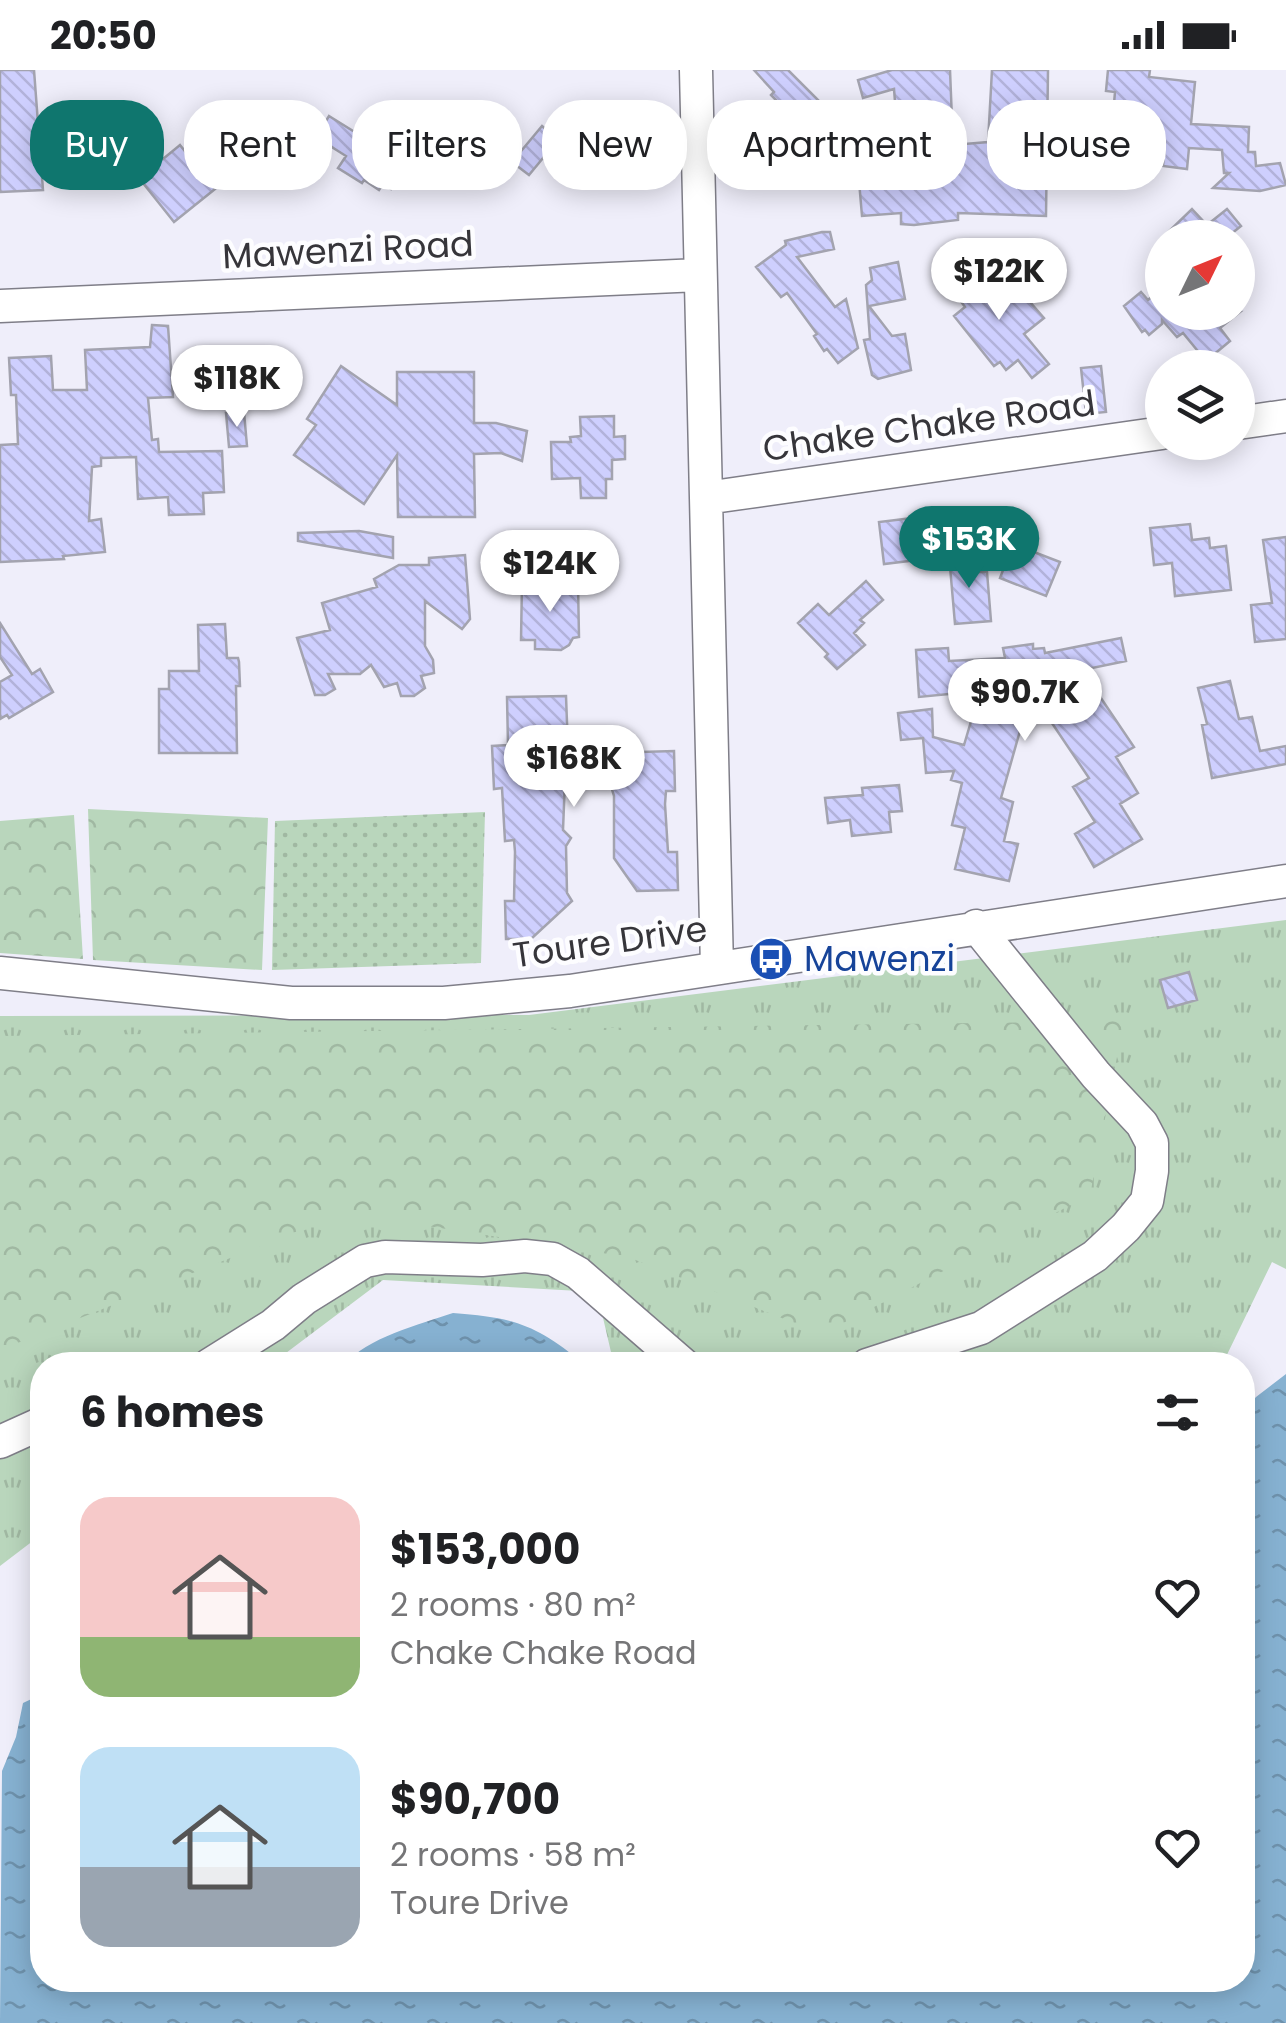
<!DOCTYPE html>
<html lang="en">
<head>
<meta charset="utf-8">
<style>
	:root { --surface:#fff; --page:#f2f2f2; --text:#202124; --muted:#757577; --accent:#0f766e }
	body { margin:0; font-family:Poppins,sans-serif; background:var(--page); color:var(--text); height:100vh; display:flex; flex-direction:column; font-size:38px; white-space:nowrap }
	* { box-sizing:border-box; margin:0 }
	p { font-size:32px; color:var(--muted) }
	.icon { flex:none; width:55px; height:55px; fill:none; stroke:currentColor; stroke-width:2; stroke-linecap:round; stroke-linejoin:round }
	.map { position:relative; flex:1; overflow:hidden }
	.side { position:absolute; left:30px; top:1282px; width:1225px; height:640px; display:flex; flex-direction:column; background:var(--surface); border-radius:40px; box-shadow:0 5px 25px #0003 }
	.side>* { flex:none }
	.hud { position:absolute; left:30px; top:30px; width:1228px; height:90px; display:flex; gap:20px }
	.needle { width:65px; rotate:47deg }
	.tools { position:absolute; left:1145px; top:150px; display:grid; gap:20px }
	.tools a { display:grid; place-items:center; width:110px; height:110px; border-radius:50%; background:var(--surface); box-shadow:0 5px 25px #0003; font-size:50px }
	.price { position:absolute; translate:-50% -85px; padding:0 22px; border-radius:35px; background:#fff; color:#222; font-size:32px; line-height:65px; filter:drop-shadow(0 2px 5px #0008) }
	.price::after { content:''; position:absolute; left:50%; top:60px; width:30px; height:22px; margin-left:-15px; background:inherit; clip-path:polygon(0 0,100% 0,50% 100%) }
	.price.selected { background:var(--accent); color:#fff }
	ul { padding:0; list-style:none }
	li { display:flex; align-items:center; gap:30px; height:250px; padding:0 50px }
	li span { display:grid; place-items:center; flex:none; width:280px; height:200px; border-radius:30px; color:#555 }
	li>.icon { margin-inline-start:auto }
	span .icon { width:120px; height:120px; fill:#fffc; stroke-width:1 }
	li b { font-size:42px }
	h2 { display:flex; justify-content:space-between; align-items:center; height:120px; padding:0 50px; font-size:42px }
	.tag { padding:0 35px; border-radius:40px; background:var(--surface); box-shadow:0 5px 25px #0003; font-size:35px; line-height:90px }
	.tag.selected { background:var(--accent); color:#fff }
	.status { display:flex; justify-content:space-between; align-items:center; height:70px; padding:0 50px; background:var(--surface); direction:ltr }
	.status svg { height:28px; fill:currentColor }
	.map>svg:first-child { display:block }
	.grass { fill:url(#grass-tufts) }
	.forest { fill:url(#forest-crowns) }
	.garden { fill:url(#garden-dots) }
	.water { fill:url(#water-ripples) }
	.building { fill:url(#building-back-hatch); stroke:#a3a3af; stroke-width:2.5 }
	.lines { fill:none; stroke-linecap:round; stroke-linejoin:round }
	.minor-casing { stroke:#7f7e88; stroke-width:35 }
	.minor { stroke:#fff; stroke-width:32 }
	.labels { text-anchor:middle; stroke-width:9; stroke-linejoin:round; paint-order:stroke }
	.street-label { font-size:35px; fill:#36353a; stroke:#fdfdff }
	.transit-label { font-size:35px; fill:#164399; stroke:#fdfdff; text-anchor:start }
</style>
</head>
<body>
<div class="status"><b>20:50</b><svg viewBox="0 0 49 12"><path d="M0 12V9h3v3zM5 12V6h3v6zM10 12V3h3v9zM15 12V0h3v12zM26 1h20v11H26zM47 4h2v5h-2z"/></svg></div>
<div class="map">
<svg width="1286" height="1953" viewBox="0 0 1286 1953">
	<defs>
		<pattern id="grass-tufts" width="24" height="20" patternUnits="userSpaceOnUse" patternTransform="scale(2.5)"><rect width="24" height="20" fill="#b9d6bc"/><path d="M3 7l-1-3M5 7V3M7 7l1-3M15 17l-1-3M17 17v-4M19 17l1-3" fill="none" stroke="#a0b8a2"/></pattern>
		<pattern id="forest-crowns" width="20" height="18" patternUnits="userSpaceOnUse" patternTransform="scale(2.5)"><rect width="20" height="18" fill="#b9d6bc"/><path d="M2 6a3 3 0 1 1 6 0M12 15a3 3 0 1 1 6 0" fill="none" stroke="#a0b8a2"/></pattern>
		<pattern id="garden-dots" width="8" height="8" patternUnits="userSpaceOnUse" patternTransform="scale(2.5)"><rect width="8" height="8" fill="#b9d6bc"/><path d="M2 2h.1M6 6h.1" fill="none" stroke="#a0b8a2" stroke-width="1.8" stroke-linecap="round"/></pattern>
		<pattern id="water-ripples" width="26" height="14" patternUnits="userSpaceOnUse" patternTransform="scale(2.5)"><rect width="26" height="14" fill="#86b1d1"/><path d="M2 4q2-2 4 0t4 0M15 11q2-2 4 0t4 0" fill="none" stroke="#6e91ab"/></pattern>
		<pattern id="building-back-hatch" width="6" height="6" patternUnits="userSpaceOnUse" patternTransform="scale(2.5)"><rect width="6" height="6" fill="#cecffe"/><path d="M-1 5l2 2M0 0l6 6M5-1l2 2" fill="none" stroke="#b2b2da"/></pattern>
	</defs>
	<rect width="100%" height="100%" fill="#efeefa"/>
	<!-- grass -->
	<path class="grass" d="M1286,850V1199L1272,1192L1222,1295H614L597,1222L383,1210L270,1295H42V1464L0,1496V946L529,945Z"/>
	<!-- forest -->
	<path class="forest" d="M88,739L268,748L262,900L93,890Z
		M74,745L83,889L0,883V751Z
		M1124,951L1090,1125L822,1264L628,1187L343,1143L0,1280V966Z"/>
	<!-- garden -->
	<path class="garden" d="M485,742L481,893L272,900L275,751Z"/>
	<!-- water -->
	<path class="water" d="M453,1243C518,1248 535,1255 586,1295H345C365,1268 421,1254 453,1243Z
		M1286,1304V1953H0L2,1701L16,1667L23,1633L42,1624V1910H1242L1243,1342L1256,1327Z"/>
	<!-- building -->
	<path class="building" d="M0,0H34L43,120L0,122Z
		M754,0H788L852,64L832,83L828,78L813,93L764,43L777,31L771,25L774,22Z
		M892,0H950L953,75L988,72L992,0H1048L1046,146L958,143V150L914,155L901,154V143L862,146L859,111L901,109L894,19L863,28L858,10Z
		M1108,0H1150L1149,7L1195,12L1191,54L1249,57L1248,82H1255L1256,96L1280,93L1286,115L1260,121L1213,118L1229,103H1224L1222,80L1189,78L1187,99L1163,96L1165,72L1111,68L1115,22L1106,21Z
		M142,46L144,70L99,75L96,51Z
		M329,46L406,94L391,119L383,114L379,120L364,110L362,113L338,98L346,86L316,67Z
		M542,56L568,79L581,64L606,85L580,116L568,105L566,108L543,88L529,105L512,92Z
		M180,75L215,119L174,152L131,98L155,79L163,89Z
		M1192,139L1207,155L1227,139L1241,156L1226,168H1162Z
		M822,162H830L834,179L797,187L835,237L846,229L858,278L838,293L827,279L824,281L814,266L817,264L787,223L781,227L756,197L786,175L785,171Z
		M898,192L905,229L869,236L892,266L905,264L911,300L878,309L872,305L864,270L870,269L866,215L872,210L870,198Z
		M974,198L994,226L998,223L1002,227L1016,216L1044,248L1024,264L1049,294L1032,308L1018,290L1006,300L1000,292L994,296L954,246L965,237L950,216Z
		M1162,218V242H1240L1220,258L1230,271L1206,291L1183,263L1177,267L1162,250V254L1149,265L1145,260L1142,262L1124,236L1141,222L1148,230Z
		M152,255L168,256L173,327L148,328L152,370L158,369L159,382L222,381L224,422L203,423L204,444L169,445L168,427L138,429L136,387L101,388V396L92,397L89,451L101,449L105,482L63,486L64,489L0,492V375L18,374L16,325H11L9,288L51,286L53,320H87L85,280L150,277Z
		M341,296L397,335V302H474V353H496L527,361L522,391L501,383L474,384L475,447H398L397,385L364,434L294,385L316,355L307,349Z
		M1101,296L1106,342L1086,344L1081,298Z
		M244,342L247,376L229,377L226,343Z
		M614,346V367L625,366V389L612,390V409H606V428H581L580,408L552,409L551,372H571L570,367L581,366L580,347Z
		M921,447L926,489L884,494L879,452Z
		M1190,454L1192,470L1209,468L1210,478L1226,476L1231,520L1175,526L1172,493L1154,495L1150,458Z
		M359,461L393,467V488L298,471V463Z
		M1286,467V569L1255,572L1251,535L1272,533L1263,470Z
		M1013,474L1060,492L1046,526L1000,508Z
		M973,483L975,502H987L991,551L955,554L949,485Z
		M465,485L470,549L462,559L425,531V576L433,590L434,603L421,606L425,618L414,626H401L397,613L384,617L371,595L360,604H328L335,619L325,625H315L297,568L330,560L322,533L377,517L374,509L399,495H429V488Z
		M866,511L883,530L860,550L864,553L854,563L865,575L837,599L825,587L828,584L798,553L818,534L829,545Z
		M522,513L578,514L579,567L573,568L569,575L561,580L535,579V570H521Z
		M0,553L32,604L40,599L53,622L9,648L7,645L0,649V612L12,605L0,587Z
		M225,554L227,588H238L239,592L240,616H236L237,683H159V619H169V601H199L198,555Z
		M1121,568L1126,591L1082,600L1134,677L1116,687L1138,723L1120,734L1142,769L1094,797L1075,764L1095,752L1073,717L1089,708L1031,622L1001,728L1013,732L1004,771L1018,774L1009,811L955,799L965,758L952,755L962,713L951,710L954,701L926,703L923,668L901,670L898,643L932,639L933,667L964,675L980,621L919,627L916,580L948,578L949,591L1005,588L1003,578L1033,574V579L1044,578L1045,583Z
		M1230,611L1239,649L1252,647L1260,681L1286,676V694L1212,708L1202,655L1207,654L1198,618Z
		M566,626L568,679H606V683L674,681L675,721H666L665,734L668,782H677L678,820L637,821L614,788V726L609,710H565L563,760L571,768L566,776L567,823L572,831L531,869H506L505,831H514L515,782L514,770L505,771L502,718L494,719L492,676L508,675L507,627Z
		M899,715L902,741L889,742L891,762L852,766L850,750L828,753L825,728L863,725L862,718Z
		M1189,902L1197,930L1168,938L1160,910Z"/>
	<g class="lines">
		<!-- minor casing -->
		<g class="minor-casing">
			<path id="minor" d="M696,0L717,898
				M0,236L699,205
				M1238,353L1286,346
				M706,428L1162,363
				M0,903L291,933H444L570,921L1286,811
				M209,1295L273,1255L304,1229L365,1191L385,1187L482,1190L525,1186L553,1189L578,1203L684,1295
				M867,1295L981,1258L1095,1186L1126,1157L1147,1131L1152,1101V1073L1142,1054L1096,1005L976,856
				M0,1372L42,1353"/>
		</g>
		<!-- minor -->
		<use href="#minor" class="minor"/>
	</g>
	<!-- icons -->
	<defs>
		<g id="bus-disc" transform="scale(2.25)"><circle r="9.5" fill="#1a4fb4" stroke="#fdfdff"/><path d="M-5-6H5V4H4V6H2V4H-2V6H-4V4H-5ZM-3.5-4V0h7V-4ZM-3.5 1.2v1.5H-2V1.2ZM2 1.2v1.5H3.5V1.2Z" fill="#fff"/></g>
	</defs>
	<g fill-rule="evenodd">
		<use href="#bus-disc" x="771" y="889"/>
	</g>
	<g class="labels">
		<!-- street labels -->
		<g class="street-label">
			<text transform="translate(348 180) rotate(-3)" y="12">Mawenzi Road</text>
			<text transform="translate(929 356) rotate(-8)" y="12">Chake Chake Road</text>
			<text transform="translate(610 872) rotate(-8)" y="12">Toure Drive</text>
		</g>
		<!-- transit labels -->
		<g class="transit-label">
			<text x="804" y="901">Mawenzi</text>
		</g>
	</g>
</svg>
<div class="tools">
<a><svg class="needle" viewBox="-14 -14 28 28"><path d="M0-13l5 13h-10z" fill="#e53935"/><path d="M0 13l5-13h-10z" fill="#757577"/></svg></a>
<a><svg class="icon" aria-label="layers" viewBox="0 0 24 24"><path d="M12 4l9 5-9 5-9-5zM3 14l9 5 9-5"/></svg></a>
</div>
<b class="price" style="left:999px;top:253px">$122K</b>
<b class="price" style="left:237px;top:360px">$118K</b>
<b class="price selected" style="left:969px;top:521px">$153K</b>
<b class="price" style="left:550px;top:545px">$124K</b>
<b class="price" style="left:1025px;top:674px">$90.7K</b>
<b class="price" style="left:574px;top:740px">$168K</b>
<div class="hud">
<a class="tag selected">Buy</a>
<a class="tag">Rent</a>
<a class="tag">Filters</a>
<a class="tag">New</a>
<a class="tag">Apartment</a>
<a class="tag">House</a>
</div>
<section class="side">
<h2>6 homes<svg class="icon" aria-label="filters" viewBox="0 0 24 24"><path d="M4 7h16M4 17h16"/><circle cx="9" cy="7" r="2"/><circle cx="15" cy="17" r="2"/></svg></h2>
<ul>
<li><span style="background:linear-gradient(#f6c9c9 70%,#8fb573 0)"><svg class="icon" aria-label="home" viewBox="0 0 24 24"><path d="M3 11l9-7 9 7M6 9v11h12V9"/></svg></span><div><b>$153,000</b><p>2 rooms · 80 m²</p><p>Chake Chake Road</p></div><svg class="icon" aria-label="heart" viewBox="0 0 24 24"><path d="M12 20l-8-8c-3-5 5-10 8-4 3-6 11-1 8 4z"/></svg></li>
<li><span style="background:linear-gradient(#bfe0f5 60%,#9aa5b1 0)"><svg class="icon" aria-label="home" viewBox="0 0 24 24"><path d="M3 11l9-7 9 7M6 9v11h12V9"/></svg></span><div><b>$90,700</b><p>2 rooms · 58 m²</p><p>Toure Drive</p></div><svg class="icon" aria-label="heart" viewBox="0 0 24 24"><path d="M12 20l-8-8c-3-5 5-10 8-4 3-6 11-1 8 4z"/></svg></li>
</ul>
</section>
</div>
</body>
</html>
